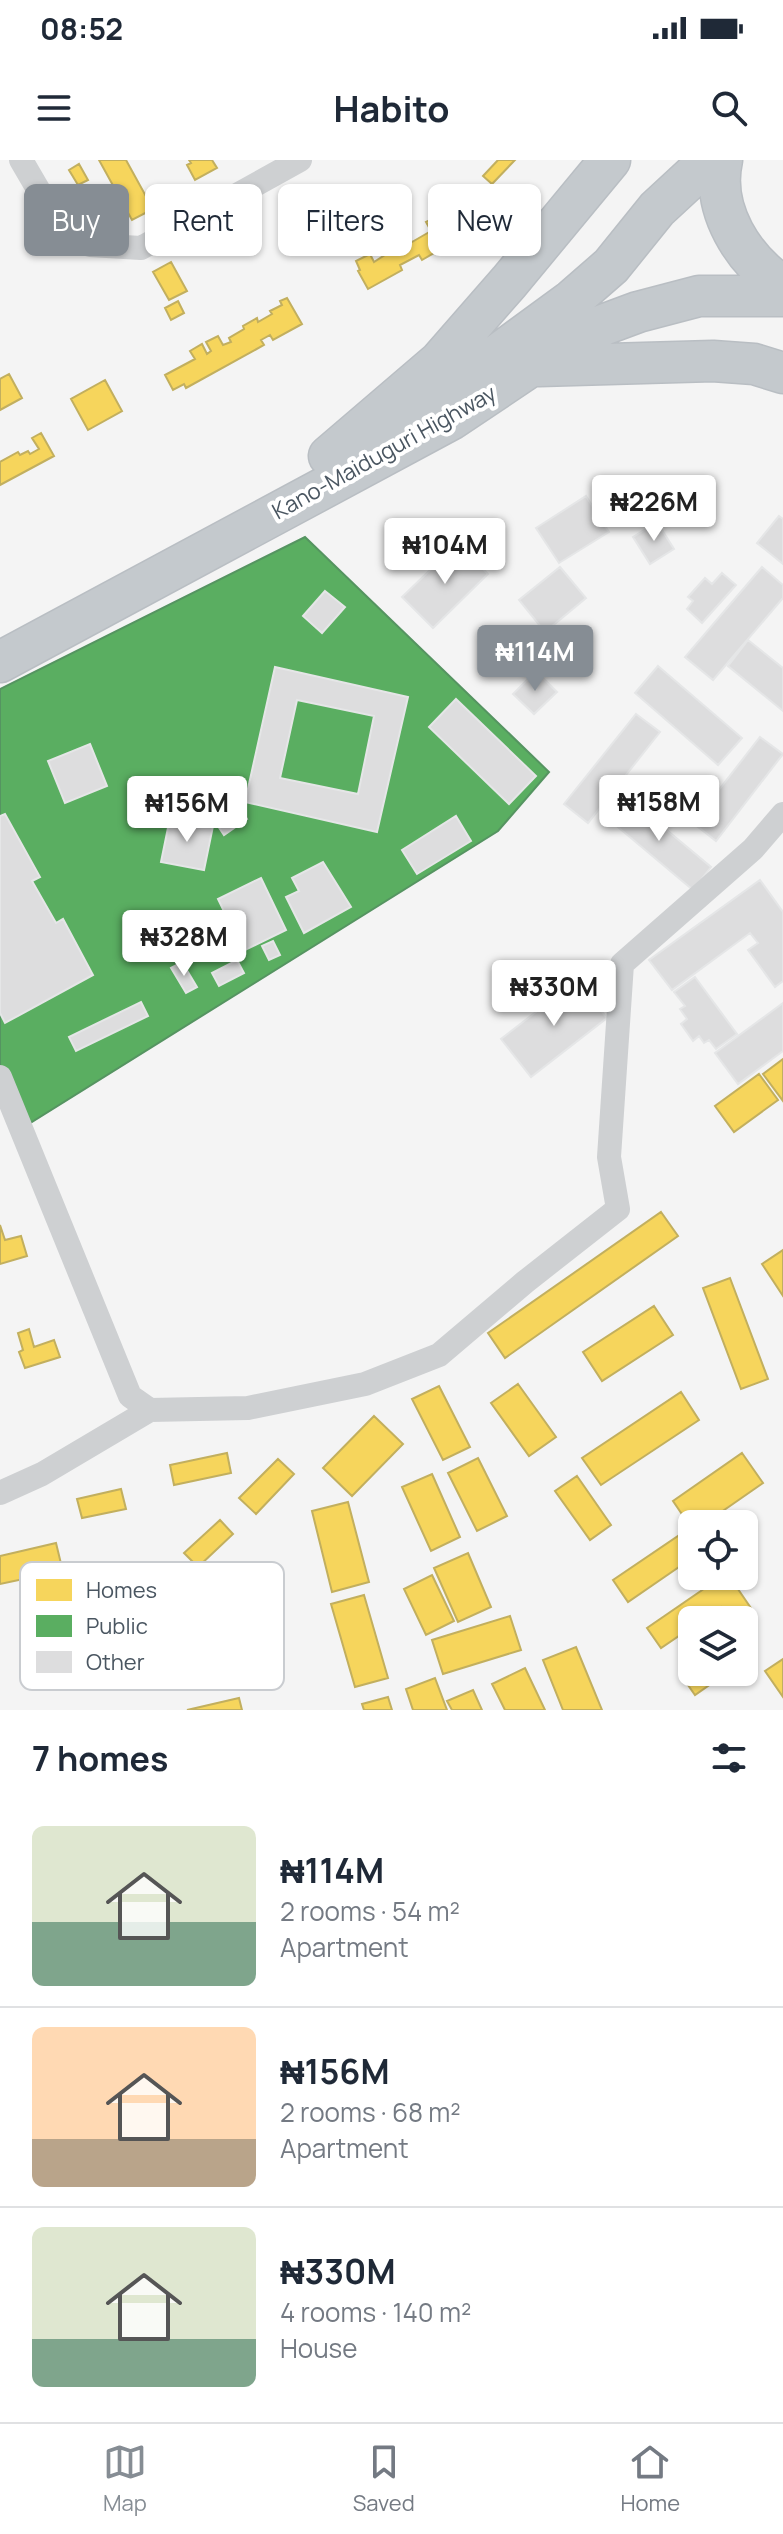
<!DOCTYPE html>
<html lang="en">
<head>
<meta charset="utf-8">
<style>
	:root { --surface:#fff; --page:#f6f6f7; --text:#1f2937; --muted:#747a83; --line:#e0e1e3; --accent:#868d94 }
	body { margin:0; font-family:Manrope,sans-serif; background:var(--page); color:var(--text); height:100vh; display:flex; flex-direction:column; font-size:30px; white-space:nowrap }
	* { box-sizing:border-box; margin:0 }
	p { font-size:26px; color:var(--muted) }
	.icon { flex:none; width:44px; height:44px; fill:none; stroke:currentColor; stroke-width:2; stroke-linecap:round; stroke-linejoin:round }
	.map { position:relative; height:1550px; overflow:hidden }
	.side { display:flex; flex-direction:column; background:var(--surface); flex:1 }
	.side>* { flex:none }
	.hud { position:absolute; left:24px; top:24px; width:736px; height:72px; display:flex; gap:16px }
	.fabs { position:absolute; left:678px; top:1350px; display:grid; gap:16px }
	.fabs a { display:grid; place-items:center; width:80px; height:80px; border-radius:12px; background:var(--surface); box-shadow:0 2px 6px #0004; font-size:40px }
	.price { position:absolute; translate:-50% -68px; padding:0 18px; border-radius:8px; background:#fff; color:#222; font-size:26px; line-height:52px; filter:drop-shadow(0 2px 4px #0008) }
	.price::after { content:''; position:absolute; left:50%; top:48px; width:24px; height:18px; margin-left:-12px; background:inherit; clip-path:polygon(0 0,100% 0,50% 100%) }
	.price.selected { background:var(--accent); color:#fff }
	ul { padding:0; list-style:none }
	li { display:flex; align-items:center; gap:24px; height:200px; padding:0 32px }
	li+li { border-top:2px solid var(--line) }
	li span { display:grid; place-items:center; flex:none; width:224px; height:160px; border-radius:12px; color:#555 }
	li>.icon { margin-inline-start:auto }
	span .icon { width:96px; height:96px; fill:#fffc; stroke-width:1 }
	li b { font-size:34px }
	h2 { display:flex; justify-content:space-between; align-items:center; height:96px; padding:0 32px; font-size:34px }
	.chip { padding:0 28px; border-radius:12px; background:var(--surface); box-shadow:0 2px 6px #0004; font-size:28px; line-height:72px }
	.chip.selected { background:var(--accent); color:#fff }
	.status { display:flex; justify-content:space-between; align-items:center; height:56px; padding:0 40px; background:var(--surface); direction:ltr }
	.status svg { height:22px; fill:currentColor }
	header { display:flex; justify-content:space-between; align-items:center; height:104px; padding:0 32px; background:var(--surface); font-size:36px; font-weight:700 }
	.dock { display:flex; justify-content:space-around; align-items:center; height:112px; border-top:2px solid var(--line); background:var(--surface); font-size:22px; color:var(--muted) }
	.dock a { display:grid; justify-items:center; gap:4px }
	.dock .selected { color:var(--accent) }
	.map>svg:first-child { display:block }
	.homes { fill:#f6d55c; stroke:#c2af5e; stroke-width:2 }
	.public { fill:#5aae61; stroke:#559461; stroke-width:2 }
	.building { fill:#ddddde; stroke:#e5e6e7; stroke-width:2; fill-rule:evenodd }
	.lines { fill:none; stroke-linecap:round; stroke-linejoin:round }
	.trunk-casing { stroke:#b9bec3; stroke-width:43 }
	.minor { stroke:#ced0d2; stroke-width:24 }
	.trunk { stroke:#c4c9cd; stroke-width:40 }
	.labels { text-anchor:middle; stroke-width:8; stroke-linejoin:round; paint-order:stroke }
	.street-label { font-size:22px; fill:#4a5661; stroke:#fff }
	.key { fill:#fff; stroke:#c9ccd0; stroke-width:2 }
	.key-label { font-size:22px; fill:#4a5661 }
</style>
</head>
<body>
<div class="status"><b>08:52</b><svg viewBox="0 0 49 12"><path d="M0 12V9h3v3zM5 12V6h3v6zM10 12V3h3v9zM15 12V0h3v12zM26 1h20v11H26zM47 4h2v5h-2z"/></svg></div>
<header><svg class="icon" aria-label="menu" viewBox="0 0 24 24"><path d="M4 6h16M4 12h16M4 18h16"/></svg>Habito<svg class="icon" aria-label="search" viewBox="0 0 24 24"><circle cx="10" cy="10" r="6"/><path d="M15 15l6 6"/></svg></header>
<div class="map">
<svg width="783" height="1550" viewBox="0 0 783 1550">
	<rect width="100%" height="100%" fill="#f4f4f4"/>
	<!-- homes -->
	<path class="homes" d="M99,0H126L153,49L132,60Z
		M189,0H212L217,8L195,20L187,5L191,3Z
		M498,0H515L492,24L483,16Z
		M79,4L88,20L78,25L69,10Z
		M100,40L107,55L97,60L89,46Z
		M122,53L127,61L106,73L101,64Z
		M438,56L453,82L422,100L419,95L400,105L402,110L368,129L358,111L360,110L356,101L370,94L374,102L394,89L392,87L409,78L412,82L431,71L426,62Z
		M171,102L187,131L169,140L153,112Z
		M287,138L302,164L273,180L270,175L261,180L264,185L186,228L184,224L173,230L165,215L195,199L190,191L202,184L207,194L211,191L206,182L218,176L223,185L231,182L229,178L244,169L243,166L257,158L258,162L272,154L270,151L282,145L280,141Z
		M178,141L184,153L171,160L165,148Z
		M9,214L22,238L0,250V219Z
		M105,220L122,251L88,270L71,239Z
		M41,273L54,296L0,325V302L18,292L20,295L28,291L30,294L39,289L32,278Z
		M783,899V941L763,914Z
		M759,914L778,940L734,972L715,946Z
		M661,1052L678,1076L505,1198L488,1173Z
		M0,1065L5,1080L21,1076L27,1096L0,1104Z
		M783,1090V1136L762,1104Z
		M730,1118L768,1219L741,1229L703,1128Z
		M654,1146L673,1175L602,1221L583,1192Z
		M29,1169L34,1187L54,1180L60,1197L25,1208L19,1192L23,1190L18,1173Z
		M518,1224L556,1277L529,1296L491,1243Z
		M439,1226L470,1287L443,1300L412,1239Z
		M681,1232L699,1260L601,1325L582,1298Z
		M374,1256L403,1284L352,1336L323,1308Z
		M227,1293L231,1313L174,1325L170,1305Z
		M742,1293L763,1323L704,1364H692V1369L673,1341Z
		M478,1298L507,1356L477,1371L448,1313Z
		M278,1299L294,1314L256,1354L239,1338Z
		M432,1314L460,1377L431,1391L402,1327Z
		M577,1316L611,1365L590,1380L555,1331Z
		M121,1329L126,1349L82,1358L77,1339Z
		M348,1342L369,1422L332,1432L312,1351Z
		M220,1360L233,1374L198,1407L184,1393Z
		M681,1374L692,1390V1398L628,1442L613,1420Z
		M56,1383L64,1416L48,1420L47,1414L0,1424V1396Z
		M468,1393L491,1447L458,1462L434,1408Z
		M432,1415L454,1461L426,1475L404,1429Z
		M701,1416H729L755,1454L744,1462V1460H730L721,1447L701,1460H692V1467L661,1488L647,1468L708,1426Z
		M364,1435L388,1518L355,1527L331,1444Z
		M510,1456L521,1490L443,1514L432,1480Z
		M576,1487L602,1550H563L543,1500Z
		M783,1499V1537L765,1511Z
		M692,1507V1512H728L695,1535L681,1515Z
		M525,1508L545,1550H505L492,1524Z
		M435,1518L447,1550H413L406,1529Z
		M473,1530L482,1550H452L447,1541Z
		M388,1537L392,1550H364L362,1544Z
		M239,1538L242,1550H187Z"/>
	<!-- public -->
	<path class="public" d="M305,377L549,612L498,671L27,965L0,906V529Z"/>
	<!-- building -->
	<path class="building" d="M586,336L609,372L559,403L536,368Z
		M779,356L783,359V404L757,383Z
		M657,362L674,389L650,404L633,377Z
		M458,383L488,414L433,468L402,437Z
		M560,407L586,438L545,472L519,440Z
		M762,407L783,425V438L713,520L685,497Z
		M722,413L736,425L702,463L687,449L693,441L688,437L705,418L712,424Z
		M325,431L345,447L322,473L303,456Z
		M748,480L783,508V551L728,506Z
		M658,506L742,578L718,605L635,533Z
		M275,507L408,537L377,672L245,642ZM297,540L374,556L358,634L280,618Z
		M536,511L557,532L534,554L513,534Z
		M456,539L536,616L509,644L429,567Z
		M636,554L660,572L588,663L564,644Z
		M760,577L783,594L716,681L693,663Z
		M90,584L107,626L65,643L48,601Z
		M626,636L711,707L693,730L607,658Z
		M238,645L247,659L224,675L214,660Z
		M5,654L40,717L32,721L56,763L63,759L93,815L5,863L0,853V656Z
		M456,656L471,681L417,714L402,690Z
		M170,658L213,666L204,710L161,702Z
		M323,702L351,747L304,773L286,737L299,731L292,718Z
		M261,718L286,770L243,791L218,739Z
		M760,720L783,752V821L775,827L748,790L758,783L750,773L672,830L649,800Z
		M273,781L280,795L269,800L262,786Z
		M237,800L244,813L219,826L212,813Z
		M182,802L197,827L186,833L171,808Z
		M695,817L737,874L716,889L709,880L704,883L699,876L693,881L681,864L687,859L680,849L685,846L674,832Z
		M577,820L607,858L531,917L501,879Z
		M141,842L148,856L76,891L69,877Z
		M783,843V891L738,924L715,893Z"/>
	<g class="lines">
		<!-- trunk casing -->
		<g class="trunk-casing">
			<path id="trunk" d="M722,0C711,50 743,100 783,126
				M539,206L713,201L754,204L783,213
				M387,264L478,209L572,140L611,106L657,49L710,0
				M329,296L440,201L509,122L610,0
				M0,502L452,259L531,206L603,165L638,152L699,136H783"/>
		</g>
		<!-- minor -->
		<path class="minor" d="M21,0L49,48L90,85L141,88L300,0
			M0,917L130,1236L150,1250
			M0,1333L42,1314L150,1250L248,1248L365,1224L439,1195L525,1122L618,1049L609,997L622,804L753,689L783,654"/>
		<!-- trunk -->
		<use href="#trunk" class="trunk"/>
	</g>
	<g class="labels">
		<!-- street labels -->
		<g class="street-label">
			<text transform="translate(384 292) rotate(-29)" y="8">Kano-Maiduguri Highway</text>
		</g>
	</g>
	<!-- legend -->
	<rect x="20" y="1402" width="264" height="128" rx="12" class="key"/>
	<rect x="36" y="1419" width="36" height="22" fill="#f6d55c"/>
	<rect x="36" y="1455" width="36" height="22" fill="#5aae61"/>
	<rect x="36" y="1491" width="36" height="22" fill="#ddddde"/>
	<g class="key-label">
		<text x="86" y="1438">Homes</text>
		<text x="86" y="1474">Public</text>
		<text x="86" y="1510">Other</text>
	</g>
</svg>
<div class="fabs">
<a><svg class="icon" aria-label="locate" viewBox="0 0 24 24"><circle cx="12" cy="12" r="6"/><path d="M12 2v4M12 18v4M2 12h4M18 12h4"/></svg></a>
<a><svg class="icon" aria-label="layers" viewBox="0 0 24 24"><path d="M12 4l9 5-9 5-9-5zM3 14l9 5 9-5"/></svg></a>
</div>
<b class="price" style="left:654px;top:383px">₦226M</b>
<b class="price" style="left:445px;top:426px">₦104M</b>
<b class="price selected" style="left:535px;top:533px">₦114M</b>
<b class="price" style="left:659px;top:683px">₦158M</b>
<b class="price" style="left:187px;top:684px">₦156M</b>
<b class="price" style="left:184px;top:818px">₦328M</b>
<b class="price" style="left:554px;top:868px">₦330M</b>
<div class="hud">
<a class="chip selected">Buy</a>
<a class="chip">Rent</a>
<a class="chip">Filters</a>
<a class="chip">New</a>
</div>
</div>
<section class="side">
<h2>7 homes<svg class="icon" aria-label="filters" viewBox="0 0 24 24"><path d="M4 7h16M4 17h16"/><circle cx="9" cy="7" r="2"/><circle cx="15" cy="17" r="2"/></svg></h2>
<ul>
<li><span style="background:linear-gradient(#dfe7d0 60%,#7fa58c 0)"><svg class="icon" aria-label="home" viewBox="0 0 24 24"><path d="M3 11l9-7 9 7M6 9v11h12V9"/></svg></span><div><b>₦114M</b><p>2 rooms · 54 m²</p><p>Apartment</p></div></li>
<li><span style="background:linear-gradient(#ffd9b3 70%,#b9a48a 0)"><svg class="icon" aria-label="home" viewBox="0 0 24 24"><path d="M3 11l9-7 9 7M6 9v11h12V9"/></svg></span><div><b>₦156M</b><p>2 rooms · 68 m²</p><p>Apartment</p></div></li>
<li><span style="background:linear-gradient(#dfe7d0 70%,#7fa58c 0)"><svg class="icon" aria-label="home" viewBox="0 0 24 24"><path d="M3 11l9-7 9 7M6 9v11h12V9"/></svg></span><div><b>₦330M</b><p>4 rooms · 140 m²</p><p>House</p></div></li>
</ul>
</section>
<nav class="dock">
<a class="selected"><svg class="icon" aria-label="map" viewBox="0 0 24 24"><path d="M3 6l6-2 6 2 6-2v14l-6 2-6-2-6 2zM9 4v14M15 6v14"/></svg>Map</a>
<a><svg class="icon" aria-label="saved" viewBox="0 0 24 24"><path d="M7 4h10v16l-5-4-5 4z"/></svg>Saved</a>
<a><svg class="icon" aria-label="home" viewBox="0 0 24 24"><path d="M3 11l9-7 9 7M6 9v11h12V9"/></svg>Home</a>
</nav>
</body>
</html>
